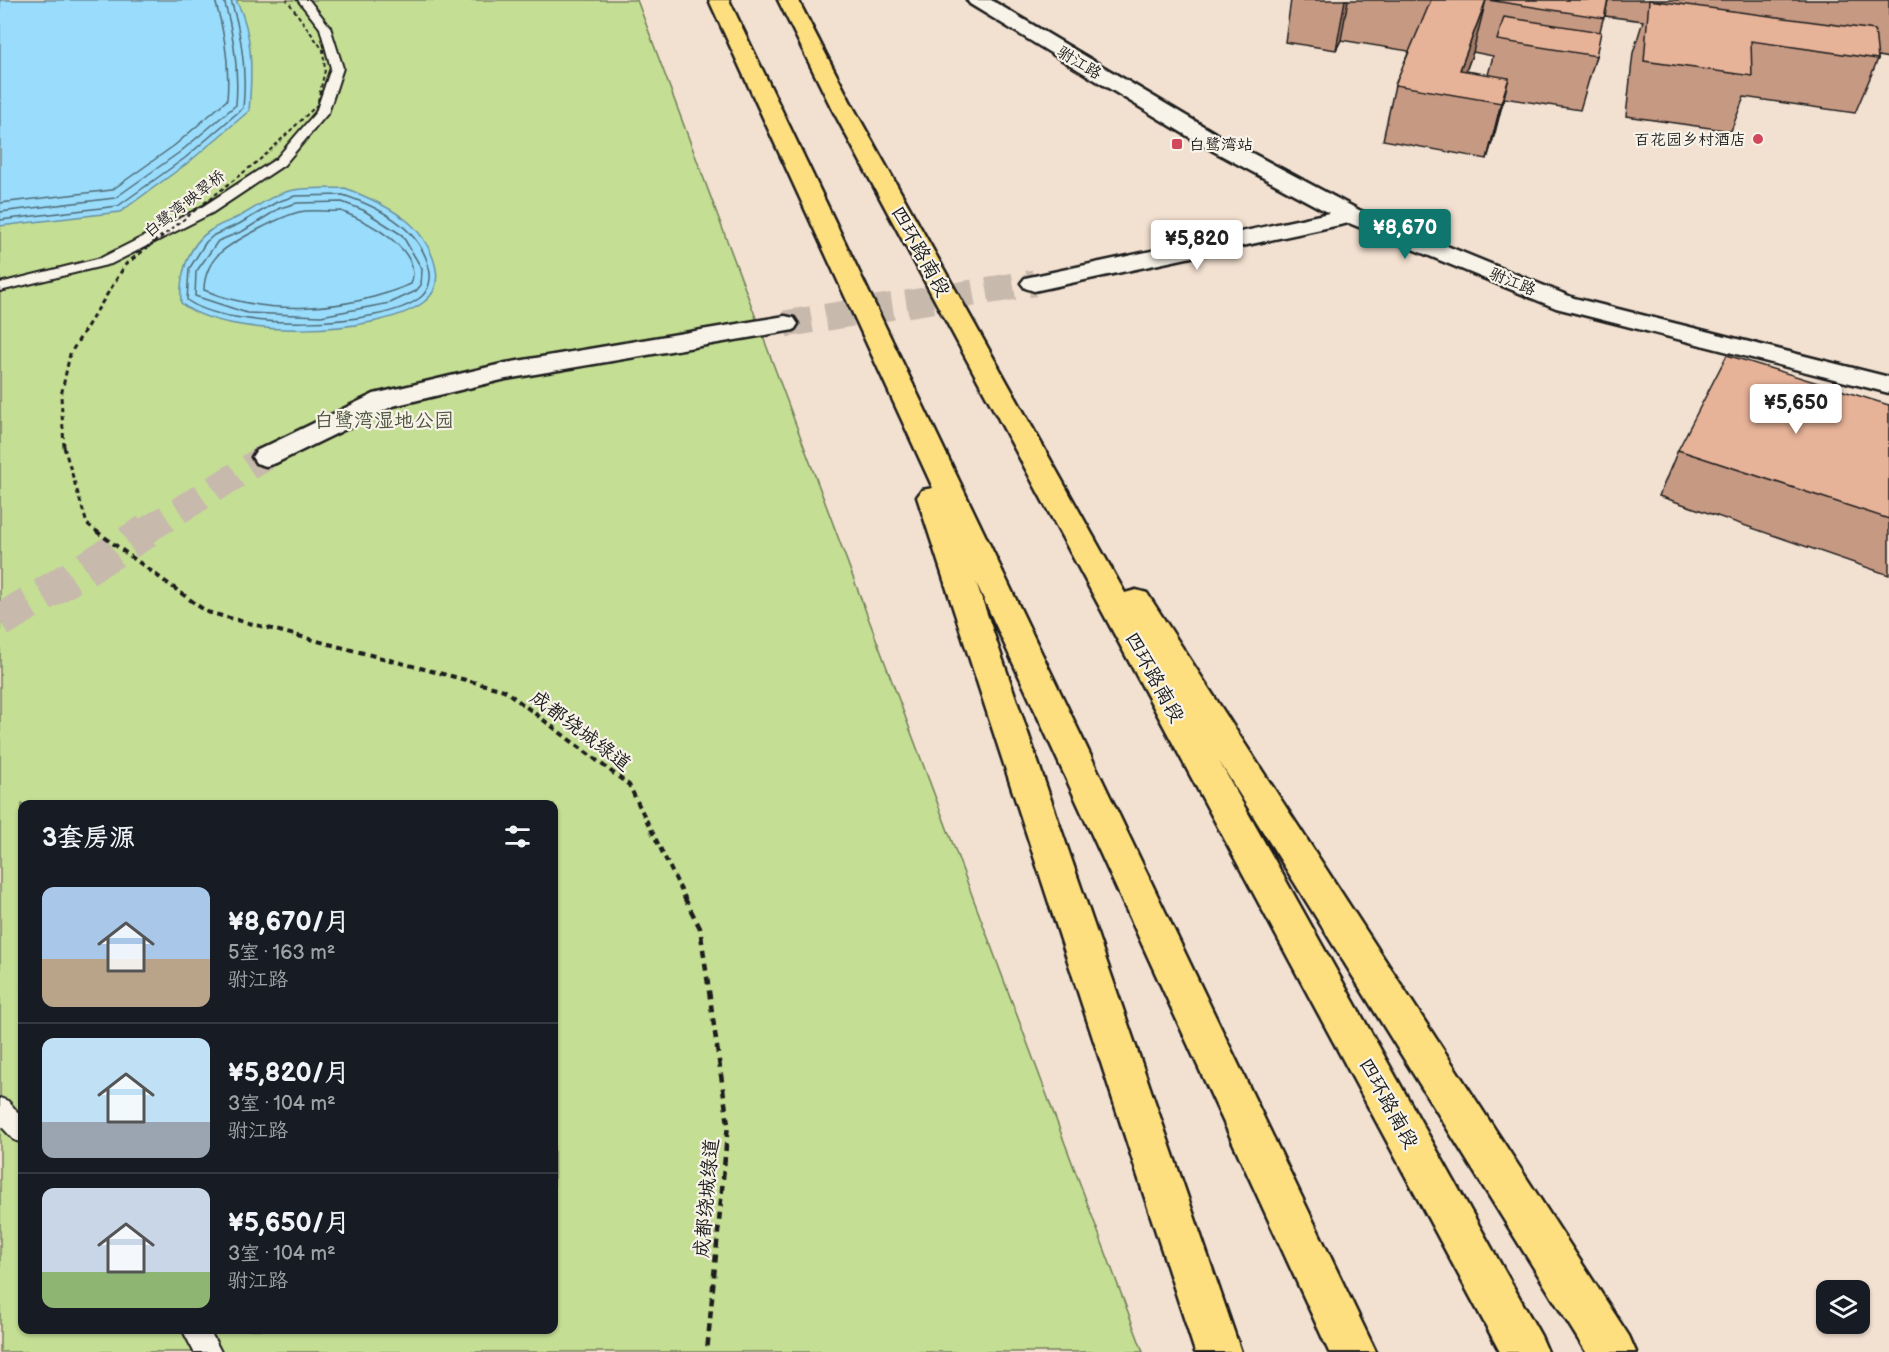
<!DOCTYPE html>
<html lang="zh">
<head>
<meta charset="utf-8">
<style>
	:root { --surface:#171b24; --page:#20242c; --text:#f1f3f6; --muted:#9ea1a6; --line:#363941; --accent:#0f766e }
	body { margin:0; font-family:"Balsamiq Sans","LXGW WenKai TC",sans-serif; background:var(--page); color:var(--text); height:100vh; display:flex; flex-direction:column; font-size:22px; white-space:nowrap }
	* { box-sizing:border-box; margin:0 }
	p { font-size:20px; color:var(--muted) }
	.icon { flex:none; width:33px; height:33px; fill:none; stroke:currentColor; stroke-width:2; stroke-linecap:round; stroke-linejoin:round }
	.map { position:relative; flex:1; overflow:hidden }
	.side { position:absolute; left:18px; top:800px; width:540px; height:534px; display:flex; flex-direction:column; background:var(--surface); border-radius:12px; box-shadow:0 2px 4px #0004 }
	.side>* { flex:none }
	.buttons { position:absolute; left:1816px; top:1280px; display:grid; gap:12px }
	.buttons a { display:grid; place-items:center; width:54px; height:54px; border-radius:12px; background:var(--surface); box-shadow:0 2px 4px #0004; font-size:30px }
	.price { position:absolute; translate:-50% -51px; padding:0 14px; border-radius:6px; background:#fff; color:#222; font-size:20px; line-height:39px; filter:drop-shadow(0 2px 3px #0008) }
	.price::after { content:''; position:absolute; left:50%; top:36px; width:18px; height:14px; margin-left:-9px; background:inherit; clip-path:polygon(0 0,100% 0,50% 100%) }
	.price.selected { background:var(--accent); color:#fff }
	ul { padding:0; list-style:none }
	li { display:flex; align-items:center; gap:18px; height:150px; padding:0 24px }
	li+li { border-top:2px solid var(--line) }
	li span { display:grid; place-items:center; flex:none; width:168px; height:120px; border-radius:12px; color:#555 }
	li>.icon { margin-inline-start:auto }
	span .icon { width:72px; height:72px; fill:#fffc; stroke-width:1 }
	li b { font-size:26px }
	h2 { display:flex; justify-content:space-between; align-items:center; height:72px; padding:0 24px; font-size:26px }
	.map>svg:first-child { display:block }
	.green { fill:#c4de94; stroke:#707d58; stroke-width:1.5; fill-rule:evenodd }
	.water { fill:#99dcfb; stroke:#678fa2; stroke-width:1.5 }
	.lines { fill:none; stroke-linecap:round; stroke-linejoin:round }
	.shore { stroke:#4e6975; stroke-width:1.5 }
	.tertiary-tunnel-far1 { stroke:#c7b9ac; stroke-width:27; stroke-dasharray:27 14; stroke-linecap:butt }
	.tertiary-tunnel { stroke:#c7b9ac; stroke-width:34; stroke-dasharray:34 16; stroke-linecap:butt }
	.service-casing { stroke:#1c1c1c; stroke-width:4 }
	.tertiary-casing { stroke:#1c1c1c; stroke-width:5 }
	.motorway-casing { stroke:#1c1c1c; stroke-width:5 }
	.path-far2 { stroke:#1c1c1c; stroke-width:3; stroke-dasharray:5 4; stroke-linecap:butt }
	.path-far1 { stroke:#1c1c1c; stroke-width:4; stroke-dasharray:6 4.5; stroke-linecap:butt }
	.path { stroke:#1c1c1c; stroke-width:4.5; stroke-dasharray:8 6; stroke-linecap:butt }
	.service { fill:#f7f3e8; fill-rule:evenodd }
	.tertiary { fill:#f7f3e8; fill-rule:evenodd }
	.motorway { fill:#fedf80; fill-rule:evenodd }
	.path-bridge-far1 { stroke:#1c1c1c; stroke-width:2; stroke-dasharray:4 3; stroke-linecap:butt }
	.path-bridge { stroke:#1c1c1c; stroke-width:3; stroke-dasharray:5 4; stroke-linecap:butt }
	.wall { fill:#c69983; stroke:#1c1c1c; stroke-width:1.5; fill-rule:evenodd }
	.shaded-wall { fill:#a17d6a; stroke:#1c1c1c; stroke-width:1.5 }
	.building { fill:#e6b298; stroke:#1c1c1c; stroke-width:1.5 }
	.poi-dot { fill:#d1495b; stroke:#f7f3e8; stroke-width:2 }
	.labels { text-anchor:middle; stroke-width:4.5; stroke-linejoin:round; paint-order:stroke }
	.far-street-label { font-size:16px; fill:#1c1c1c; stroke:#f7f3e8 }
	.far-poi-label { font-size:16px; fill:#1c1c1c; stroke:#f7f3e8; text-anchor:end }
	.street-label { font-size:20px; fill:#1c1c1c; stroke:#f7f3e8 }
	.park-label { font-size:20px; fill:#4e5640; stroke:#f7f3e8 }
</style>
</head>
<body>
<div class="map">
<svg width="1889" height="1352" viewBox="0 0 1889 1352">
	<rect width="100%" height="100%" fill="#f2e0d0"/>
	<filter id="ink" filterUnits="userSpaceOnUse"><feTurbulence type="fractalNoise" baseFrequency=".0167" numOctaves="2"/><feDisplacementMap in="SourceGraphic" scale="12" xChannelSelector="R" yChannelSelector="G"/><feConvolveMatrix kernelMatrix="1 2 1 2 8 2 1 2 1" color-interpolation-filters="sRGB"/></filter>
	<g filter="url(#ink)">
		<!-- green -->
		<path class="green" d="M0,0H637L1143,1352H0ZM22,804H554V1329H22Z"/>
		<!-- water -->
		<path class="water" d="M0,0H236C254,33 252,75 249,111L189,162L120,212L0,226Z
			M345,188C365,196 388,206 406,220C427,236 452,281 424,302C379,336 224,340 181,303C179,277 187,245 211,230C221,223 234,220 244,214C260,205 275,193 294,190C310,187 328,189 345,188Z"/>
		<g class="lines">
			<!-- shore -->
			<path class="shore" d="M343,195C379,207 420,228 429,268C432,279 429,290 421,297C382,329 227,331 187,300L189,269L206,242L214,235L239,224L277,202L295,196Z
				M342,202L363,210L402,235L422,269L421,285L416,291L390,303L321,316L247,313L195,296L196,272L218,241L243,231L280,208L297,203Z
				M0,203L112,190L175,145L227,100C230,65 225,33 215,0
				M341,211C366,221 424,249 411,284C347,311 269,317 204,290C204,276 210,262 220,253C233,241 282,216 299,212C312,209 328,212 341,211Z
				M0,212L115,198L180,152L236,105C239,68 234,35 224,0
				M0,220L118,206L185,158L243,108C247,70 242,36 231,0"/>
			<!-- tertiary-tunnel-far1 -->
			<path class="tertiary-tunnel-far1" d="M785,324L1034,283
				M144,532L266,457"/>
			<!-- tertiary-tunnel -->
			<path class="tertiary-tunnel" d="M0,621L147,531"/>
			<!-- service casing -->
			<g class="service-casing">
				<path id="service" d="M298,0H309L330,27L343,68L328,113L284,165L212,213L111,264L0,291V283L101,258L202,207L276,159L316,112L331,68L320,28Z
					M0,1098L8,1101L22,1117V1143L14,1140L0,1125Z
					M182,1329H209L221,1352H194Z"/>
			</g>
			<!-- tertiary casing -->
			<g class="tertiary-casing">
				<path id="tertiary" d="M967,0H991L1220,136L1359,210L1574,298L1889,377V393L1556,308L1349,223L1034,291L1025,288L1021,283L1025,278L1329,213L1204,146L970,4Z
					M785,316L794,318L798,324L794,330L506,379L393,406L276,463L266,466L256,463L252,457L256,451L374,394L506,363Z"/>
			</g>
			<!-- motorway casing -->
			<g class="motorway-casing">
				<path id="motorway" d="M709,0H729L1376,1352H1329L976,582L1241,1352H1195L917,497L922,490L933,488Z
					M778,0H798L852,105L1125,593L1136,590L1147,593L1629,1336L1636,1352H1586L1219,761L1541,1336L1548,1352H1500L830,105Z"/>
			</g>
			<!-- path-far2 -->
			<path class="path-far2" d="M64,447L87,524L98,532"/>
			<!-- path-far1 -->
			<path class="path-far1" d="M96,531L207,612L504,690L629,785L685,898"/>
			<!-- path -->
			<path class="path" d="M684,897L700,928L728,1124L707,1352"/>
			<!-- service -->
			<use href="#service" class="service"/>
			<!-- tertiary -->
			<use href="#tertiary" class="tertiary"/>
			<!-- motorway -->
			<use href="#motorway" class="motorway"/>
			<!-- path-bridge-far1 -->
			<path class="path-bridge-far1" d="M160,238L263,157L317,105L325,70L323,50L287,0"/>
			<!-- path-bridge -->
			<path class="path-bridge" d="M64,447L61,396L70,354L126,264L162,236"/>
		</g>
		<!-- wall -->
		<path class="wall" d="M1291,0H1608L1600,31L1596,56L1580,110L1504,98L1487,159L1383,140L1395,85L1409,51L1341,40L1336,50L1285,42ZM1473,52L1493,56L1488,75L1466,71Z
			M1608,0H1889V58L1878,56V59L1855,113L1744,97L1731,131L1626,116L1633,53L1643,21L1605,16Z
			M1889,405V575L1659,496L1678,450Z"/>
		<!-- shaded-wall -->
		<path class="shaded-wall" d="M1345,0H1348L1341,40L1336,50Z
			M1486,0L1473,52L1457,95L1460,70Z
			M1509,78L1495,133L1487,159L1501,103Z"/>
		<!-- building -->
		<path class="building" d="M1431,0H1486L1460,70L1509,78L1501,103L1395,85Z
			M1488,0H1608L1604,18Z
			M1649,0L1875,30L1878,59L1751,41L1752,76L1644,61Z
			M1504,17L1601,32L1596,56L1497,40Z
			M1727,355L1889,405V519L1678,450Z"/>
	</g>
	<!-- markers -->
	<g class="poi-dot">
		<circle cx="1758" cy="139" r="6"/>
		<rect x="1171" y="138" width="12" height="12" rx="3"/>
	</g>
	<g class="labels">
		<!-- far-street labels -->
		<g class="far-street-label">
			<text transform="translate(1080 62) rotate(31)" y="6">驸江路</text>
			<text transform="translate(184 203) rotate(-38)" y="6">白鹭湾·映翠桥</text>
			<text transform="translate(1513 281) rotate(22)" y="6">驸江路</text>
		</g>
		<!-- far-poi labels -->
		<g class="far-poi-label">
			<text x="1746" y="145">百花园乡村酒店</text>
			<text x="1189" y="150" text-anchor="start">白鹭湾站</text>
		</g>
		<!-- street labels -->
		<g class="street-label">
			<text transform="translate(921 251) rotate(61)" y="7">四环路南段</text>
			<text transform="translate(1155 677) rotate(61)" y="7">四环路南段</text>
			<text transform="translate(581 730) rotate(37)" y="7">成都绕城绿道</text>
			<text transform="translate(1389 1103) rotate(61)" y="7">四环路南段</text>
			<text transform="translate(706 1198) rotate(-85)" y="7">成都绕城绿道</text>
		</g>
		<!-- park labels -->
		<g class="park-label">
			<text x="384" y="427">白鹭湾湿地公园</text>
		</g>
	</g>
</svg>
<div class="buttons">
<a><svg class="icon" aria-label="layers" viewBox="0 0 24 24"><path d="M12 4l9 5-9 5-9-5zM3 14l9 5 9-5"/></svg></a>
</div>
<b class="price selected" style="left:1405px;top:260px">¥8,670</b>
<b class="price" style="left:1197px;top:271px">¥5,820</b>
<b class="price" style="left:1796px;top:435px">¥5,650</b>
<section class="side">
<h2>3套房源<svg class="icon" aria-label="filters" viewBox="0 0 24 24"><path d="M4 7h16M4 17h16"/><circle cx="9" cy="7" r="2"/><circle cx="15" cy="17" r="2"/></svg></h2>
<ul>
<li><span style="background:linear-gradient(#a9c7e8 60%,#b9a48a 0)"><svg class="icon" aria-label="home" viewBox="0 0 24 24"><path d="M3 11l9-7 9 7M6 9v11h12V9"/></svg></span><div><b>¥8,670/月</b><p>5室 · 163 m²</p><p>驸江路</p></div></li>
<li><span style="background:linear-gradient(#bfe0f5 70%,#9aa5b1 0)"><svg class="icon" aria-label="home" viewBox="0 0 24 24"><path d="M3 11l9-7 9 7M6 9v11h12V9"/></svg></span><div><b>¥5,820/月</b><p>3室 · 104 m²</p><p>驸江路</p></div></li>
<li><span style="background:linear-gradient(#c9d6e8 70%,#8fb573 0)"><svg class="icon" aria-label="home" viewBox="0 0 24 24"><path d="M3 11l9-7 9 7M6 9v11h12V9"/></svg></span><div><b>¥5,650/月</b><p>3室 · 104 m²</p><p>驸江路</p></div></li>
</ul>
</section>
</div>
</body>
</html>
